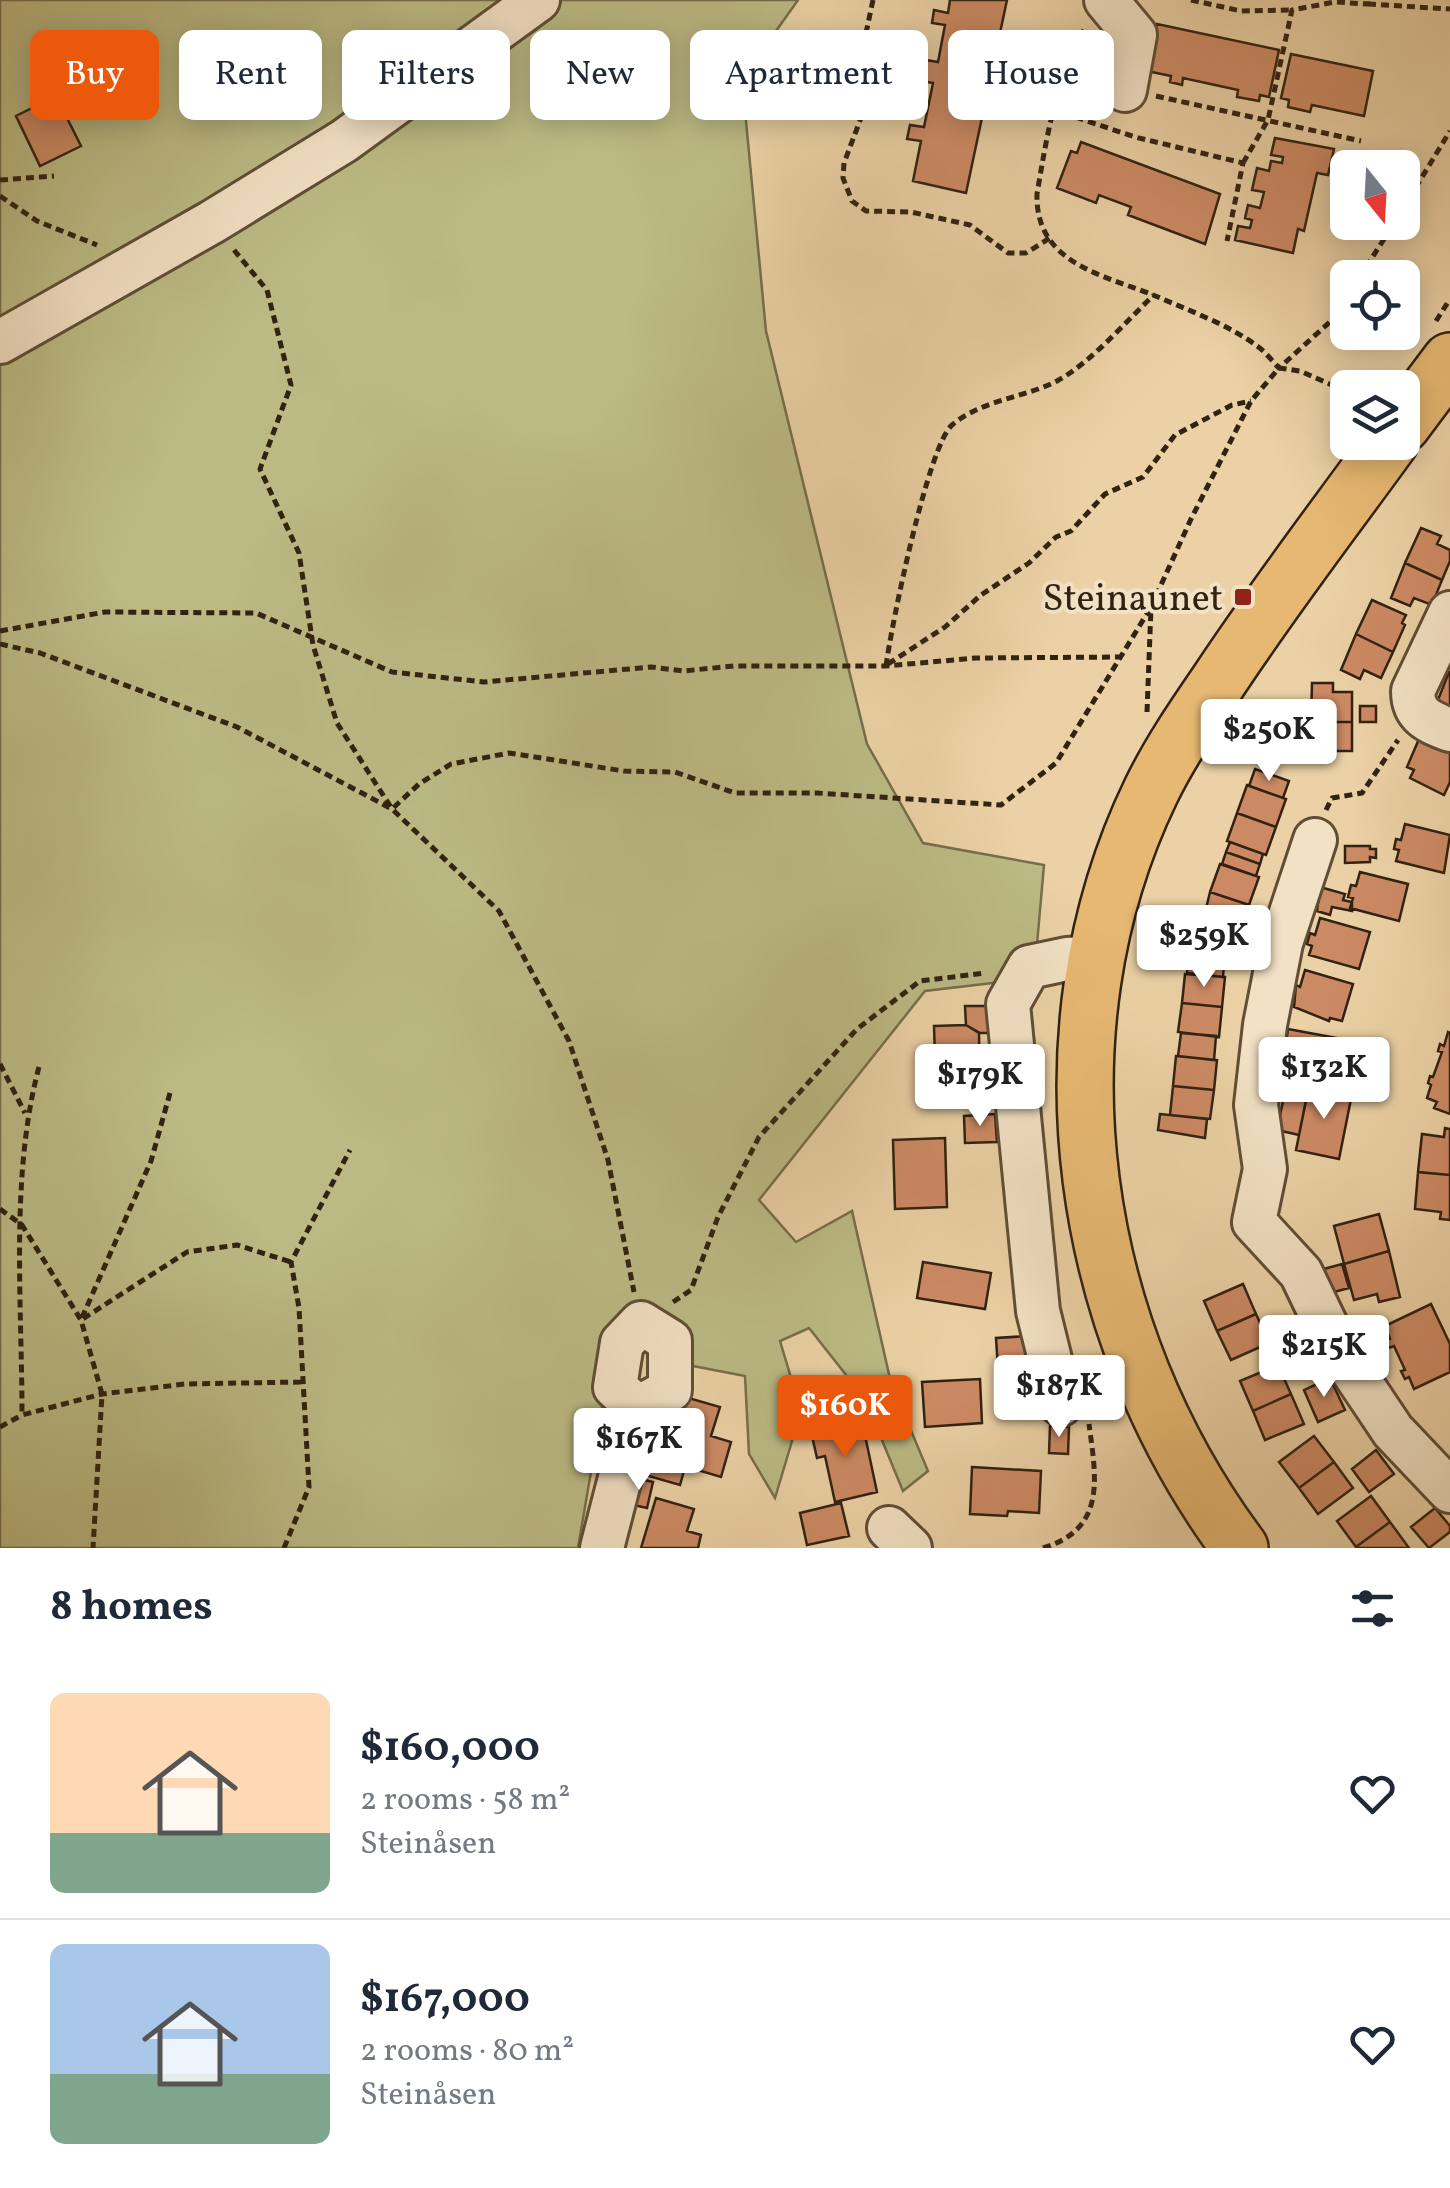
<!DOCTYPE html>
<html lang="en">
<head>
<meta charset="utf-8">
<style>
	:root { --surface:#fff; --page:#f2f2f3; --text:#1f2937; --muted:#747a83; --line:#e0e1e3; --accent:#ea580c }
	body { margin:0; font-family:Vollkorn,serif; background:var(--page); color:var(--text); height:100vh; display:flex; flex-direction:column; font-size:38px; white-space:nowrap }
	* { box-sizing:border-box; margin:0 }
	p { font-size:32px; color:var(--muted) }
	.icon { flex:none; width:55px; height:55px; fill:none; stroke:currentColor; stroke-width:2; stroke-linecap:round; stroke-linejoin:round }
	.map { position:relative; height:1548px; overflow:hidden }
	.details { display:flex; flex-direction:column; background:var(--surface); flex:1 }
	.details>* { flex:none }
	.banner { position:absolute; left:30px; top:30px; width:1390px; height:90px; display:flex; gap:20px }
	.needle { width:65px; rotate:162deg }
	.buttons { position:absolute; left:1330px; top:150px; display:grid; gap:20px }
	.buttons a { display:grid; place-items:center; width:90px; height:90px; border-radius:15px; background:var(--surface); box-shadow:0 5px 25px #0003; font-size:50px }
	.price { position:absolute; translate:-50% -85px; padding:0 22px; border-radius:10px; background:#fff; color:#222; font-size:32px; line-height:65px; filter:drop-shadow(0 2px 5px #0008) }
	.price::after { content:''; position:absolute; left:50%; top:60px; width:30px; height:22px; margin-left:-15px; background:inherit; clip-path:polygon(0 0,100% 0,50% 100%) }
	.price.on { background:var(--accent); color:#fff }
	ul { padding:0; list-style:none }
	li { display:flex; align-items:center; gap:30px; height:250px; padding:0 50px }
	li+li { border-top:2px solid var(--line) }
	li span { display:grid; place-items:center; flex:none; width:280px; height:200px; border-radius:15px; color:#555 }
	li>.icon { margin-inline-start:auto }
	span .icon { width:120px; height:120px; fill:#fffc; stroke-width:1 }
	li b { font-size:42px }
	h2 { display:flex; justify-content:space-between; align-items:center; height:120px; padding:0 50px; font-size:42px }
	.pill { padding:0 35px; border-radius:15px; background:var(--surface); box-shadow:0 5px 25px #0003; font-size:35px; line-height:90px }
	.pill.on { background:var(--accent); color:#fff }
	.map>svg:first-child { display:block }
	.green { fill:#bbba84; stroke:#766e4a; stroke-width:2.5 }
	.building { fill:#cc8a64; stroke:#312211; stroke-width:2.5 }
	.lines { fill:none; stroke-linecap:round; stroke-linejoin:round }
	.minor-casing { stroke:#604e36; stroke-width:48 }
	.major-casing { stroke:#312211; stroke-width:60 }
	.path { stroke:#312211; stroke-width:5; stroke-dasharray:8 5; stroke-linecap:butt }
	.minor { stroke:#f2e1c4; stroke-width:42 }
	.major { stroke:#e6b872; stroke-width:55 }
	.poi-dot { fill:#8f2418; stroke:#f2e1c4; stroke-width:4 }
	.labels { text-anchor:middle; stroke-width:8; stroke-linejoin:round; paint-order:stroke }
	.poi-label { font-size:38px; fill:#312211; stroke:#f2e1c4; text-anchor:end }
</style>
</head>
<body>
<div class="map">
<svg width="1450" height="1548" viewBox="0 0 1450 1548">
	<rect width="100%" height="100%" fill="#ebd1a5"/>
	<filter id="stains"><feTurbulence type="fractalNoise" baseFrequency=".002" numOctaves="4"/><feColorMatrix values="0 0 0 0 .2 0 0 0 0 .09 0 0 0 0 .02 0 0 0 .5 -.17"/></filter>
	<radialGradient id="worn" r=".72"><stop offset=".6" stop-color="#630" stop-opacity="0"/><stop offset="1" stop-color="#630" stop-opacity=".3"/></radialGradient>
	<!-- green -->
	<path class="green" d="M0,0H798L742,79L766,331L867,744L923,843L1044,865L1034,978L925,991L759,1200L796,1242L852,1211L891,1383L928,1471L903,1491L865,1399L809,1328L780,1341L801,1411L775,1498L749,1454L745,1376L693,1366L615,1331L578,1548H0Z"/>
	<!-- building -->
	<path class="building" d="M950,0H1007L966,193L913,181L921,141L907,139L910,125L924,127L933,83L916,80L920,59L938,62L945,25L932,23L934,10L948,13Z
		M1157,24L1279,50L1269,97L1260,95L1259,101L1237,97L1238,90L1183,78L1182,85L1170,82L1171,76L1147,71Z
		M1291,54L1373,71L1364,116L1312,105L1310,112L1288,107L1289,100L1281,98Z
		M56,96L81,146L40,166L16,116Z
		M1275,138L1334,149L1328,175L1317,173L1304,231L1298,229L1293,253L1235,240L1238,226L1250,228L1252,220L1245,218L1248,205L1260,208L1264,192L1252,190L1257,168L1269,171L1271,161L1282,163L1283,157L1271,155Z
		M1081,142L1220,194L1205,244L1128,215L1131,207L1099,195L1096,203L1057,188L1071,151L1077,153Z
		M1421,528L1441,536L1437,544L1450,550V561L1442,580L1405,563Z
		M1405,563L1442,580L1432,605L1414,598L1410,606L1391,598Z
		M1372,600L1406,615L1402,623L1405,625L1393,652L1356,634Z
		M1356,634L1393,652L1381,678L1364,670L1360,679L1341,670Z
		M1449,672L1450,673V711L1436,705Z
		M1312,683H1333V692H1352V722H1311Z
		M1360,706H1376V722H1360Z
		M1311,722H1352V751H1333V760H1312Z
		M1422,732L1438,747L1450,753V782L1444,795L1410,778L1414,770L1407,767Z
		M1255,769L1289,781L1283,798L1249,786Z
		M1247,785L1286,799L1276,827L1237,813Z
		M1237,813L1276,827L1266,855L1227,841Z
		M1405,824L1450,835L1444,873L1396,861L1399,850L1394,849L1396,839L1401,840Z
		M1230,842L1263,854L1260,864L1226,852Z
		M1345,846H1370V849H1376V858L1370,857V862L1345,863Z
		M1226,852L1260,864L1256,876L1222,864Z
		M1220,864L1259,877L1249,905L1210,892Z
		M1360,872L1408,884L1399,921L1350,908L1353,898L1348,897L1351,885L1356,886Z
		M1320,887L1345,894L1343,900L1352,902V911L1332,907L1330,915L1317,911Z
		M1210,892L1249,905L1239,933L1237,932L1232,945L1229,943L1228,947L1199,938Z
		M1320,918L1370,932L1359,969L1309,955L1312,946L1307,944L1310,933L1315,935Z
		M1199,957L1217,959V964H1224L1223,977L1187,973L1188,960L1199,962Z
		M1305,970L1353,984L1342,1021L1330,1018L1329,1021L1294,1007L1296,985L1300,987Z
		M1185,974L1225,977L1222,1007L1182,1003Z
		M1182,1003L1222,1007L1219,1037L1178,1032Z
		M965,1006H993V1033H980L966,1025Z
		M966,1025L979,1033L980,1092H936L934,1026Z
		M1288,1029L1342,1039L1335,1076L1281,1066L1283,1058L1277,1057L1280,1042L1286,1043Z
		M1448,1032L1450,1033V1114L1434,1108L1437,1102L1427,1098L1431,1085L1428,1083L1430,1076L1433,1077L1442,1052L1438,1051L1440,1044L1444,1046Z
		M1181,1033L1216,1036L1214,1060L1178,1056Z
		M1176,1056L1217,1060L1214,1090L1173,1086Z
		M1173,1086L1214,1090L1210,1119L1170,1115Z
		M1309,1086L1352,1094L1339,1159L1296,1150Z
		M1284,1096L1306,1100L1299,1135L1277,1130Z
		M995,1114L997,1142L965,1143L964,1116Z
		M1160,1114L1207,1119L1205,1138L1158,1130Z
		M1445,1128L1450,1129V1175L1418,1172L1422,1134L1444,1137Z
		M945,1138L947,1207L895,1209L893,1140Z
		M1418,1172L1450,1175V1220L1440,1219L1441,1212L1415,1209Z
		M1379,1214L1389,1251L1344,1264L1334,1226Z
		M1389,1251L1400,1297L1379,1302L1377,1294L1354,1300L1344,1264Z
		M923,1262L991,1273L985,1309L917,1298Z
		M1342,1264L1349,1288L1330,1293L1324,1269Z
		M1243,1284L1256,1314L1217,1331L1204,1301Z
		M1431,1304L1450,1344V1372L1414,1389L1409,1377L1405,1379L1401,1371L1405,1370L1394,1346L1389,1348L1386,1341L1390,1339L1385,1326Z
		M1256,1314L1269,1343L1231,1360L1217,1331Z
		M1300,1314L1314,1344L1288,1357L1274,1326Z
		M1028,1336L1029,1367L998,1369L996,1338Z
		M1278,1365L1291,1394L1253,1411L1240,1381Z
		M1330,1378L1345,1410L1318,1422L1304,1390Z
		M980,1379L982,1423L925,1427L922,1382Z
		M1291,1394L1304,1424L1265,1440L1253,1411Z
		M685,1397L720,1407L711,1436L731,1442L721,1477L667,1461Z
		M823,1420L825,1431L863,1426L877,1492L835,1502L825,1456L817,1458L809,1423Z
		M1050,1426L1069,1427L1068,1454L1049,1453Z
		M1314,1436L1334,1462L1299,1488L1279,1462Z
		M1376,1450L1394,1474L1369,1492L1352,1469Z
		M651,1457L685,1467L680,1485L645,1475Z
		M1334,1462L1353,1488L1318,1514L1299,1488Z
		M972,1467L1041,1471L1039,1513L1008,1511L1007,1516L970,1514Z
		M632,1477L653,1482L647,1508L625,1503Z
		M1371,1496L1390,1522L1356,1547L1337,1521Z
		M656,1498L694,1509L687,1531L701,1535L698,1548H641Z
		M841,1503L849,1536L807,1545L800,1513Z
		M1435,1508L1450,1526V1532L1429,1548L1411,1527Z
		M1390,1522L1409,1548H1357L1356,1547Z"/>
	<g class="lines">
		<!-- minor casing -->
		<g class="minor-casing">
			<path id="minor" d="M1106,0L1135,35L1125,90
				M0,342L212,222L344,141L538,0
				M1450,613L1413,691C1413,716 1429,722 1450,730
				M1315,840L1281,943L1265,1025L1256,1105L1265,1169L1254,1222L1301,1273L1336,1346L1393,1431L1450,1491
				M1061,1404L1038,1311L1008,1004L1029,967L1067,959L1099,957
				M889,1528L910,1548
				M602,1548L638,1408L670,1390V1341L641,1323L622,1343L615,1387L638,1408"/>
		</g>
		<!-- major casing -->
		<g class="major-casing">
			<path id="major" d="M1402,425L1450,361
				M1240,1548C1080,1334 1033,1035 1151,791C1170,752 1194,717 1218,682C1272,600 1332,522 1390,442"/>
		</g>
		<!-- path -->
		<path class="path" d="M873,0L866,33L861,79L867,102L844,163L843,178L852,201L866,211L911,212L970,225L1008,253H1026L1050,238
			M1191,0L1241,11L1292,10
			M1368,4L1450,9
			M1084,30C1055,84 1047,135 1037,194C1035,266 1109,276 1158,297C1188,310 1231,326 1257,346C1265,351 1272,361 1279,368L1332,320L1348,296
			M1156,96L1361,141
			M1051,109L1135,137L1243,163L1227,241
			M1243,163L1268,120L1292,10L1335,2L1368,4V0
			M0,180L54,176
			M0,196L37,221L97,245
			M1402,210L1450,131
			M234,250L267,290L291,385L260,469L299,553L313,645L337,723L392,809L419,784L451,764L509,753L624,771L675,772L735,793H817L1001,805L1056,763L1151,607
			M1359,278L1395,222
			M1436,321L1450,299
			M0,631L105,612L256,613L392,672L484,682L651,667L683,671L734,666H886L976,658L1120,657
			M0,644L40,653L237,727L392,809L499,911L569,1041L608,1160L634,1292
			M888,664L945,627L981,595L1029,563L1056,537L1071,531L1105,494L1143,477L1175,435L1232,405L1251,401
			M886,666C891,627 928,446 952,425C981,400 1024,398 1057,381C1093,361 1124,323 1154,295
			M1147,712L1151,607L1191,519L1251,401L1279,368L1300,371L1348,392
			M1326,810L1332,798L1362,793L1398,740
			M0,1064L25,1113
			M39,1067C10,1175 22,1302 22,1415L102,1394L185,1384L301,1382
			M170,1093L151,1161L81,1320L187,1252L237,1245L291,1262
			M0,1209L22,1225L81,1320L102,1394L93,1548
			M673,1302L691,1290L718,1217L759,1137L857,1029L920,981L985,973
			M0,1427L22,1415
			M284,1548L309,1487L299,1308L291,1262L350,1150
			M1043,1548C1107,1529 1096,1477 1089,1424"/>
		<!-- minor -->
		<use href="#minor" class="minor"/>
		<!-- major -->
		<use href="#major" class="major"/>
	</g>
	<!-- markers -->
	<rect class="poi-dot" x="1233" y="587" width="20" height="20" rx="5"/>
	<g class="labels">
		<!-- poi labels -->
		<g class="poi-label">
			<text x="1223" y="610">Steinaunet</text>
		</g>
	</g>
	<rect width="100%" height="100%" filter="url(#stains)"/>
	<rect width="100%" height="100%" fill="url(#worn)"/>
</svg>
<div class="buttons">
<a><svg class="needle" viewBox="-14 -14 28 28"><path d="M0-13l5 13h-10z" fill="#e53935"/><path d="M0 13l5-13h-10z" fill="#747a83"/></svg></a>
<a><svg class="icon" aria-label="locate" viewBox="0 0 24 24"><circle cx="12" cy="12" r="6"/><path d="M12 2v4M12 18v4M2 12h4M18 12h4"/></svg></a>
<a><svg class="icon" aria-label="layers" viewBox="0 0 24 24"><path d="M12 4l9 5-9 5-9-5zM3 14l9 5 9-5"/></svg></a>
</div>
<b class="price" style="left:1269px;top:784px">$250K</b>
<b class="price" style="left:1204px;top:990px">$259K</b>
<b class="price" style="left:1324px;top:1122px">$132K</b>
<b class="price" style="left:980px;top:1129px">$179K</b>
<b class="price" style="left:1324px;top:1400px">$215K</b>
<b class="price" style="left:1059px;top:1440px">$187K</b>
<b class="price on" style="left:845px;top:1460px">$160K</b>
<b class="price" style="left:639px;top:1493px">$167K</b>
<div class="banner">
<a class="pill on">Buy</a>
<a class="pill">Rent</a>
<a class="pill">Filters</a>
<a class="pill">New</a>
<a class="pill">Apartment</a>
<a class="pill">House</a>
</div>
</div>
<section class="details">
<h2>8 homes<svg class="icon" aria-label="filters" viewBox="0 0 24 24"><path d="M4 7h16M4 17h16"/><circle cx="9" cy="7" r="2"/><circle cx="15" cy="17" r="2"/></svg></h2>
<ul>
<li><span style="background:linear-gradient(#ffd9b3 70%,#7fa58c 0)"><svg class="icon" aria-label="home" viewBox="0 0 24 24"><path d="M3 11l9-7 9 7M6 9v11h12V9"/></svg></span><div><b>$160,000</b><p>2 rooms · 58 m²</p><p>Steinåsen</p></div><svg class="icon" aria-label="heart" viewBox="0 0 24 24"><path d="M12 20l-8-8c-3-5 5-10 8-4 3-6 11-1 8 4z"/></svg></li>
<li><span style="background:linear-gradient(#a9c7e8 65%,#7fa58c 0)"><svg class="icon" aria-label="home" viewBox="0 0 24 24"><path d="M3 11l9-7 9 7M6 9v11h12V9"/></svg></span><div><b>$167,000</b><p>2 rooms · 80 m²</p><p>Steinåsen</p></div><svg class="icon" aria-label="heart" viewBox="0 0 24 24"><path d="M12 20l-8-8c-3-5 5-10 8-4 3-6 11-1 8 4z"/></svg></li>
</ul>
</section>
</body>
</html>
